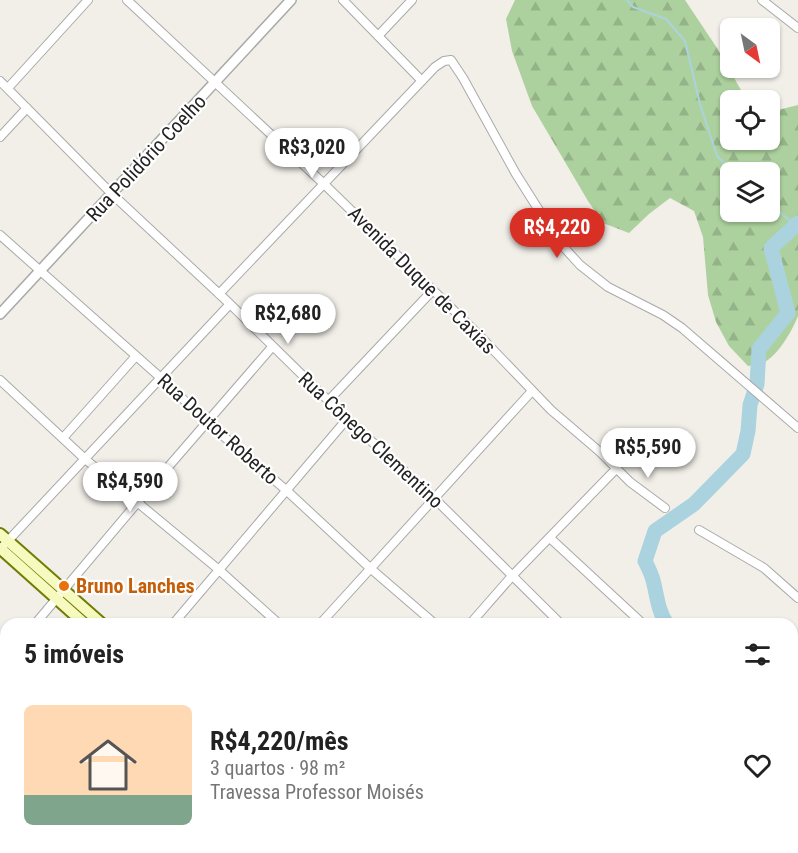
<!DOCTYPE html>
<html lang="pt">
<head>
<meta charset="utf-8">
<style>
	:root { --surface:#fff; --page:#f2f2f2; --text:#222; --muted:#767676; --line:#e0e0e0; --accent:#d93025 }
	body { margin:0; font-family:"Roboto Condensed",sans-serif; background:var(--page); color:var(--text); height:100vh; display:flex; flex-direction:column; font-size:22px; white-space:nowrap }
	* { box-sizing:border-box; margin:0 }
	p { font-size:20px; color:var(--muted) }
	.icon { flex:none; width:33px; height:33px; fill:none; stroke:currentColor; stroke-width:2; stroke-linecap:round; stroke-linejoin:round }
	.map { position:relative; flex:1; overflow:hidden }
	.panel { position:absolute; left:0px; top:618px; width:798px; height:236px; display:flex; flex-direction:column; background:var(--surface); border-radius:18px 18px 0 0; box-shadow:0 2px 4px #0004 }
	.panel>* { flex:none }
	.needle { width:39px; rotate:147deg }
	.fabs { position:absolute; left:720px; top:18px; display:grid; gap:12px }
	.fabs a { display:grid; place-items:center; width:60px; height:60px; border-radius:9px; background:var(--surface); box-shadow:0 2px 4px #0004; font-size:30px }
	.price { position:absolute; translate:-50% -51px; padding:0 14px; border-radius:21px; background:#fff; color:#222; font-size:20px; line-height:39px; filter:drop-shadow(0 2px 3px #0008) }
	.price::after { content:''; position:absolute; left:50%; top:36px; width:18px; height:14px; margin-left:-9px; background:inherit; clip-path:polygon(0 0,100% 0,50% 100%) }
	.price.active { background:var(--accent); color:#fff }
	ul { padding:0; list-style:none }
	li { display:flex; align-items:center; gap:18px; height:150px; padding:0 24px }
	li+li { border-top:2px solid var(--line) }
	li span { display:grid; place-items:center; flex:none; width:168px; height:120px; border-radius:9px; color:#555 }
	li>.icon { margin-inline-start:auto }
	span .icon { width:72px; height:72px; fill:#fffc; stroke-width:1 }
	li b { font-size:26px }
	h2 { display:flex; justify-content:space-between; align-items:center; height:72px; padding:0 24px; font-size:26px }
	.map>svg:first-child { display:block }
	.education { fill:#ffffe5 }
	.grass { fill:url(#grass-dots) }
	.forest { fill:url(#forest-firs); fill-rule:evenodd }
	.pitch { fill:#88e0be }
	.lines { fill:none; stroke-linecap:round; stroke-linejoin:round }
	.stream { stroke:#aad3df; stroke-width:2 }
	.river { stroke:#aad3df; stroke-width:15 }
	.minor-casing { stroke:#a9a9a9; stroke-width:10 }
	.tertiary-casing { stroke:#a9a9a9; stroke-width:12 }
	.secondary-casing { stroke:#707d05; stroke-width:14 }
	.minor { stroke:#fff; stroke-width:8 }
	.tertiary { stroke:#fff; stroke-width:9 }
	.secondary { stroke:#f7fabf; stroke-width:10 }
	.food-dot { fill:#e8710a; stroke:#fff; stroke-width:2 }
	.labels { text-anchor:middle; stroke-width:4.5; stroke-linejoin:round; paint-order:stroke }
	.street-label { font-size:20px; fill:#222; stroke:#fff }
	.food-label { font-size:20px; font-weight:bold; fill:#c56008; stroke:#fff; text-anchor:start }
</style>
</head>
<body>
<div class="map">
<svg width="798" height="853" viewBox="0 0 798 853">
	<defs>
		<pattern id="grass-dots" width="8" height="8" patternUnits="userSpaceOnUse" patternTransform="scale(1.5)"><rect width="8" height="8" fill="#cdebb0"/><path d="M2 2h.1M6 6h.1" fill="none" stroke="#b0c997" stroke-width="1.8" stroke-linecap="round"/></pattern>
		<pattern id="forest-firs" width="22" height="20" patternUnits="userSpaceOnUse" patternTransform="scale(1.5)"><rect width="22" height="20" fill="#add19e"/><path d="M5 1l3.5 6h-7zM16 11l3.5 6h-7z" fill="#95b388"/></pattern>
	</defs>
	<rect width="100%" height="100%" fill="#f2efe9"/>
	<!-- education -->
	<path class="education" d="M193,848H277L272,853H199Z"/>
	<!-- grass -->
	<path class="grass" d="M564,848H615L613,853H565Z"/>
	<!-- forest -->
	<path class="forest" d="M515,0H685L717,48L745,97L751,100H730V140H770V112L798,105V316C792,331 778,356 763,363C759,365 752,365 748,366L729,346L716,322L708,295L703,237L694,211L670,198L649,214L629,233L603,223L588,201L532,106L512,51L506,19ZM730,172H770V212H730Z"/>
	<!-- pitch -->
	<path class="pitch" d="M291,848H324L330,853H287Z"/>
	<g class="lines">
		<!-- stream -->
		<path class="stream" d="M627,0L633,7L666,19L685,41L700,104L717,156L733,172
			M770,205L796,225"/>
		<!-- river -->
		<path class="river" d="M667,624C658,612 657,595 653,580C651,573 648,567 645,561L655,531L694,504L743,454L748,431L750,405L757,384L759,349L788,313L771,248L798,223
			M593,853V848"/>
		<!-- minor casing -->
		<g class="minor-casing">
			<path id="minor" d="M127,0L324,184L476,332L551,410L600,452L630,482L665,508
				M343,0L422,81
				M762,0L798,28
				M378,36L412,0
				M0,81L112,194L230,304L347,419L435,499L561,624
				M8,88L88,0
				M0,137L27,108
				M0,235L161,378L207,422L286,490L370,568L435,624
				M219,294L435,67L444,61L451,60L463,78L516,174L559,242L580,265L608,287L663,315L682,328L798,428
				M0,380L85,459L218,569L279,624
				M329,400L433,290
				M63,438L136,356
				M699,530L764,568L798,598
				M550,538L643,624
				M5,544L230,304
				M35,624L137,503L272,347
				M173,624L347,419
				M320,624L532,391
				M470,624L512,576L616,469
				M0,665L6,658
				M0,683L6,688
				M792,728L798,733
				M792,761L798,755
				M0,835L6,828
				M792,844L798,850
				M29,848L35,853
				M186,848L192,853
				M530,848L536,853
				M124,853L129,848
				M276,853L281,848
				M433,853L437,848"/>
		</g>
		<!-- tertiary casing -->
		<g class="tertiary-casing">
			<path id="tertiary" d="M0,314L291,0"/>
		</g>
		<!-- secondary casing -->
		<g class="secondary-casing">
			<path id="secondary" d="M0,534L102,624
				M0,548L85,624
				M340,848L346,853
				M359,848L365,853"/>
		</g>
		<!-- minor -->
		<use href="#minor" class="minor"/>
		<!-- tertiary -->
		<use href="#tertiary" class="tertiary"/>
		<!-- secondary -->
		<use href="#secondary" class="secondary"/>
	</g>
	<!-- markers -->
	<circle class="food-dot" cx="64" cy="586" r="6"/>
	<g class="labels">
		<!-- street labels -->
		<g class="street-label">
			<text transform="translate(146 158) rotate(-47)" y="7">Rua Polidório Coelho</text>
			<text transform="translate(422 280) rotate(45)" y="7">Avenida Duque de Caxias</text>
			<text transform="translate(218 429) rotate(42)" y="7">Rua Doutor Roberto</text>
			<text transform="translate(371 440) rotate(43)" y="7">Rua Cônego Clementino</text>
		</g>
		<!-- food labels -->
		<g class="food-label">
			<text x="76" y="593">Bruno Lanches</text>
		</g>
	</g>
</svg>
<div class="fabs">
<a><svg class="needle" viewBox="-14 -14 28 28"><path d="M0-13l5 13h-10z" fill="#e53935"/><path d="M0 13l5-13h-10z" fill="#767676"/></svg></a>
<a><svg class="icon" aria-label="locate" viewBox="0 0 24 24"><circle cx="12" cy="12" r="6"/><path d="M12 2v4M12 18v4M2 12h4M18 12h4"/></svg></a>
<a><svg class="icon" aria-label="layers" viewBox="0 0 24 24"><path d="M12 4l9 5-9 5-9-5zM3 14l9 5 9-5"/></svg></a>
</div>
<b class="price" style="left:312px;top:179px">R$3,020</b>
<b class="price active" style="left:557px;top:259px">R$4,220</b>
<b class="price" style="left:288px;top:345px">R$2,680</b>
<b class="price" style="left:648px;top:479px">R$5,590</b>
<b class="price" style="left:130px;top:513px">R$4,590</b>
<section class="panel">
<h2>5 imóveis<svg class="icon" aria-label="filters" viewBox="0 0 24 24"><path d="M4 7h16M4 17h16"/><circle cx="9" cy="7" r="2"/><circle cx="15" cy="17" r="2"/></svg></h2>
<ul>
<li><span style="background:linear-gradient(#ffd9b3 75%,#7fa58c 0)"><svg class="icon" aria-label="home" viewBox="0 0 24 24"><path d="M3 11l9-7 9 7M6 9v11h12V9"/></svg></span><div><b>R$4,220/mês</b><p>3 quartos · 98 m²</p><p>Travessa Professor Moisés</p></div><svg class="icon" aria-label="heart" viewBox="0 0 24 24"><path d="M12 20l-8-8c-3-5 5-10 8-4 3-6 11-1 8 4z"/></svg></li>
</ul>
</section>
</div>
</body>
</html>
